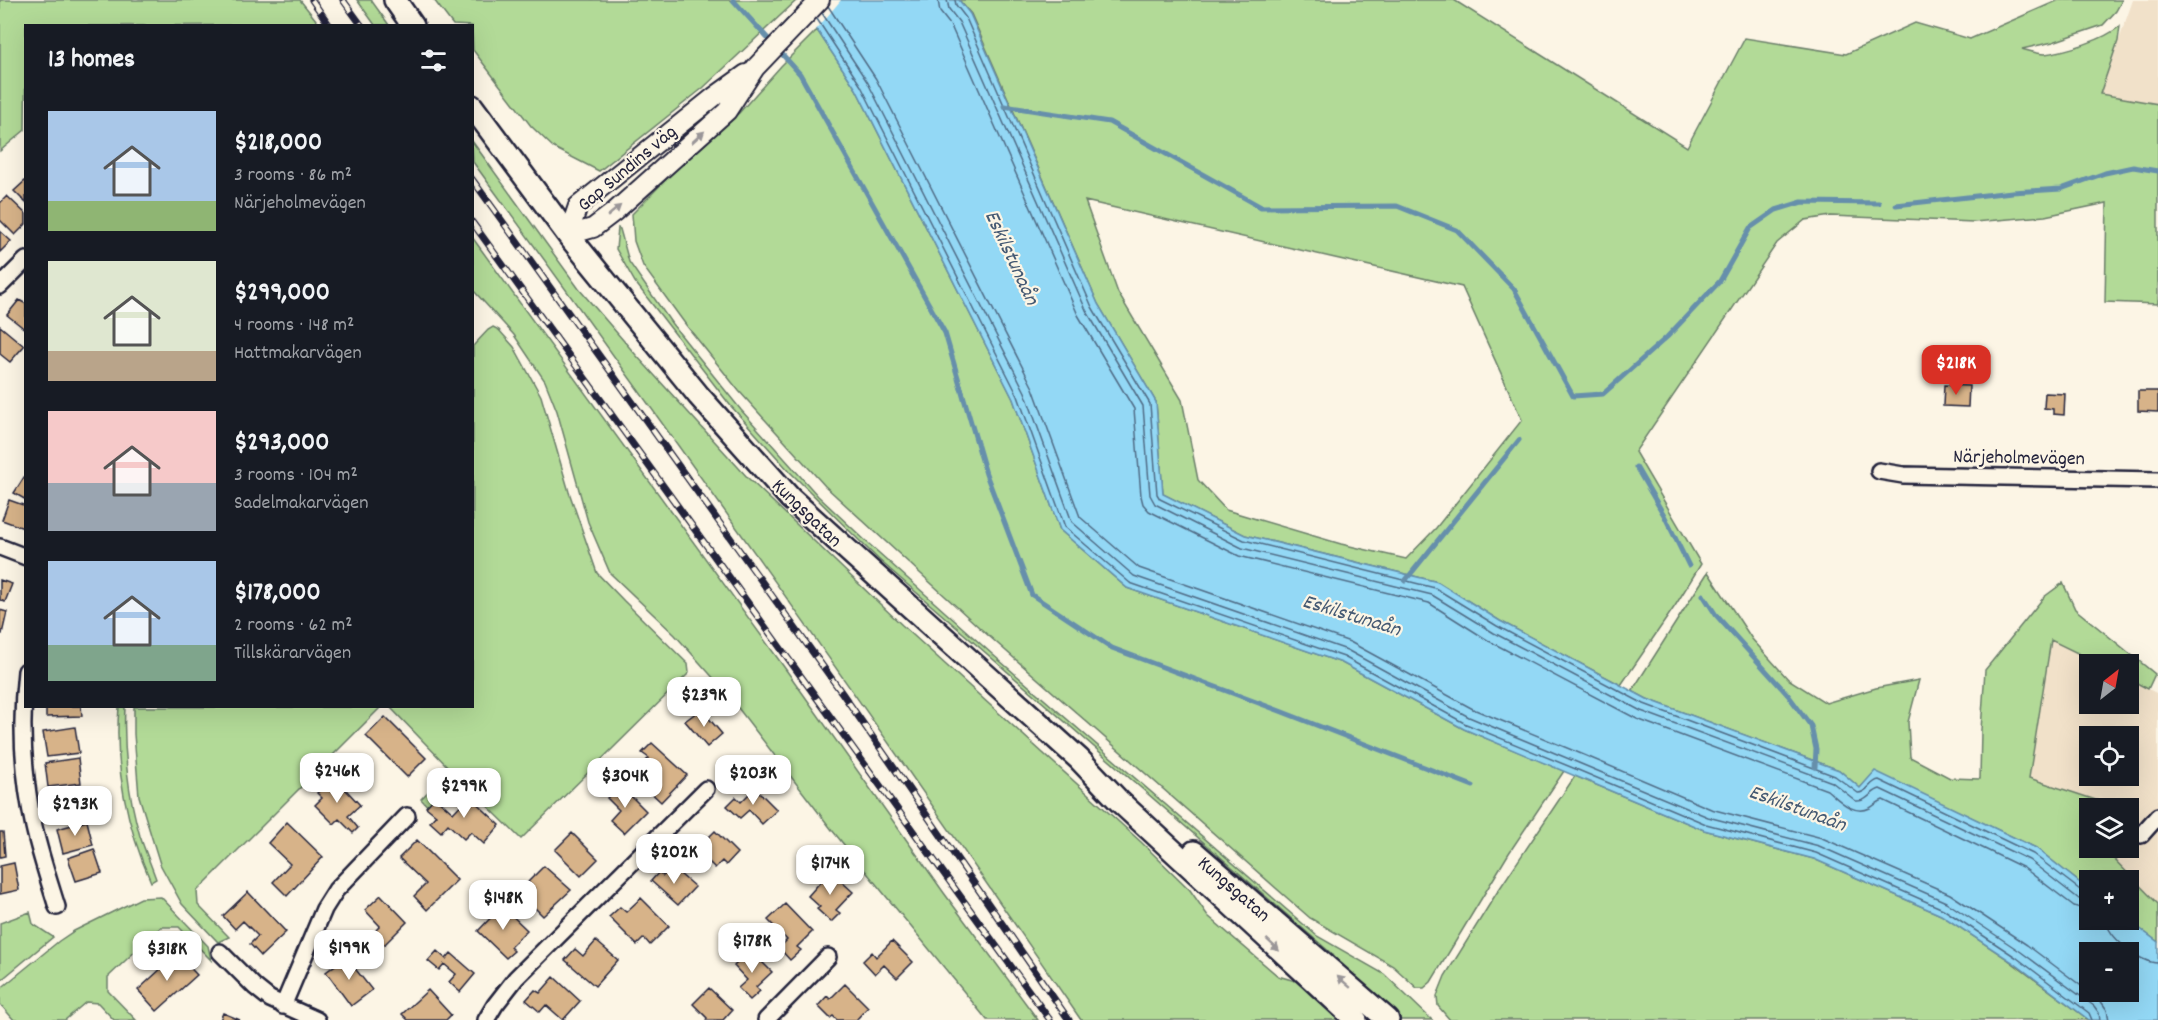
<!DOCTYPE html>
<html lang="en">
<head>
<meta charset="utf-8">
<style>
	:root { --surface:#171b24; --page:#20242c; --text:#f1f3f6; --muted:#9ea1a6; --accent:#d93025 }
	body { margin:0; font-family:Dekko,sans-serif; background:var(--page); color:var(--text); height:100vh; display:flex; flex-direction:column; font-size:22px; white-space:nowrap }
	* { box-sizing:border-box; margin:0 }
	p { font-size:20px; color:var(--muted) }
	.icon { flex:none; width:33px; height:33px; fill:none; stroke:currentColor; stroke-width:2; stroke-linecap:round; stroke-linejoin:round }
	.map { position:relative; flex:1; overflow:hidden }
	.panel { position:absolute; left:24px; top:24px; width:450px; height:684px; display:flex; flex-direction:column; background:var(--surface); border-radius:0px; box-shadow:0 6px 24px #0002 }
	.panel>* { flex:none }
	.needle { width:39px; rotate:31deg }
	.controls { position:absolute; left:2079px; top:654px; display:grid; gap:12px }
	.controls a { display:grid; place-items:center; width:60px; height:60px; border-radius:0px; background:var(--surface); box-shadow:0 6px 24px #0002; font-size:30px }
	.price { position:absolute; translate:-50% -51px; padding:0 14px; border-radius:12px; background:#fff; color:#222; font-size:20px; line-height:39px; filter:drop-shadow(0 2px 3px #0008) }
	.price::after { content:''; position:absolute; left:50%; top:36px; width:18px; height:14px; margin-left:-9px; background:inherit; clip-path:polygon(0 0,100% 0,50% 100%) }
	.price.active { background:var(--accent); color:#fff }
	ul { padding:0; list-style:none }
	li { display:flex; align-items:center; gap:18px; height:150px; padding:0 24px }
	li span { display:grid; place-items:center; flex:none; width:168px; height:120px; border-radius:0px; color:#555 }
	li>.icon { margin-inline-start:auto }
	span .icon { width:72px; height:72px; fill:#fffc; stroke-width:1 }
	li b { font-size:26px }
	h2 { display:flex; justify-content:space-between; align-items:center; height:72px; padding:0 24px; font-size:26px }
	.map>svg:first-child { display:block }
	.built { fill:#f1e1c9; fill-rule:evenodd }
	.green { fill:#b2da97; stroke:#6a7e69; stroke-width:1.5; fill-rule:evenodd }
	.water { fill:#93d8f5; stroke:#668fab; stroke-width:1.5; fill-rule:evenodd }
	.pier { fill:#fcf5e5 }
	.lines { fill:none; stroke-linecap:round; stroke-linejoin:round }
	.shore { stroke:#4f6b85; stroke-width:1.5 }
	.stream { stroke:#668fab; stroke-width:5 }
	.building { fill:#d7b389; stroke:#22223b; stroke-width:1.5 }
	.minor-casing { stroke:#22223b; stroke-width:20 }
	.tertiary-casing { stroke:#22223b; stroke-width:22 }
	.secondary-casing { stroke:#22223b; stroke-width:26 }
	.minor { stroke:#fcf5e5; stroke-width:15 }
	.tertiary { stroke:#fcf5e5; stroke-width:18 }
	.secondary { stroke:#fcf5e5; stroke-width:21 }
	.rail-casing { stroke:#22223b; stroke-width:7 }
	.rail { stroke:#fcf5e5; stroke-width:4.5; stroke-dasharray:14; stroke-linecap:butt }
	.oneway { fill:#9a9698 }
	.labels { text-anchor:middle; stroke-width:4.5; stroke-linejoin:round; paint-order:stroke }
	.street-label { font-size:20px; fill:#22223b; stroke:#fcf5e5 }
	.water-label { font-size:21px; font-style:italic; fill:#445973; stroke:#fcf5e5 }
</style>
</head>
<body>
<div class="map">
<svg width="2158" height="1020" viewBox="0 0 2158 1020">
	<rect width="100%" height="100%" fill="#fcf5e5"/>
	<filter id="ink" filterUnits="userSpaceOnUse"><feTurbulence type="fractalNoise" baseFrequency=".0167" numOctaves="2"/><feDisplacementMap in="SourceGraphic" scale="12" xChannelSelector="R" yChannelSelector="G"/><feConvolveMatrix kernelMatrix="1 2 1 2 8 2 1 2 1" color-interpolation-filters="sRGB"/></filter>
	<g filter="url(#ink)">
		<!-- built -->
		<path class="built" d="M2133,0H2158V104L2100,94Z
			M2051,640L2100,664H2090V704H2128L2129,679L2158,694V904L2105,850V848H2128V808H2110L2111,805L2029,778ZM2090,736H2128V776H2090Z"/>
		<!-- green -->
		<path class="green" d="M0,0H300L320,25L26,26L25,130L0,151Z
			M357,0H371L389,25H375Z
			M434,0H797L703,88L599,171L554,148L531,126L473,50L472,26L453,25Z
			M959,0H1454L1687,147L1745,38L1846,54L1915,23L1970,39L2059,0H2122L2116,11L2103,25L2053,42L2022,49C2029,51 2038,54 2045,54C2067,51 2104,40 2120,26L2118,41L2100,94L2158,104V304L2105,302L2107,203L2045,216L1974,222L1831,216L1805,220L1777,243L1635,452L1701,564L1675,606L1621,685L1500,621L1438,582L1245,535L1163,494L1156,402L1098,304L971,14ZM1085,201L1462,287L1522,420L1436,528L1406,559L1341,544L1226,510L1198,480L1182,400L1118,293Z
			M817,30L856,89L1013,399L1060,530L1127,588L1342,663L1464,729L1564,771L1509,853L1431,982L1424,988H1417L1393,966L1310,918L981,629L825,486L739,391L686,325L643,266L634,241L632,214L703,142L739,113L781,66Z
			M472,141L579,289L636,355L748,478L902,625L1141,842L1190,890L1208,916L1278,976L1306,984L1344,1020H1081C882,731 680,445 473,162Z
			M618,228L620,229L629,262L672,324L741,410L818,496L869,544L992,654L1317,936L1384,974L1432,1020H1400L1340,968L1333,955L878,559L790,472L730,405L635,282L616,249Z
			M472,237L784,667L944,893L1038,1020H987L832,830L725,691L675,635L610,573L588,522L557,411L545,381L514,335L473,290Z
			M493,327L499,330L514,347L541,396L569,492L597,573L624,601L688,664L689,673L521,839L460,779L430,809L421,799L450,769L390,707L472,706L473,346L488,330Z
			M1708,572L1752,639L1788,679L1826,703L1876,688L1919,680L1908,722L1910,757L1950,778L1980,779L1981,730L1985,670L2044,597L2063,583L2075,609L2155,674L2148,689L2129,679L2128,664H2100L2051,640L2029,778L2111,805L2110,808H2090V848H2105V850L2158,904V942L2128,920V880H2090L2089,890L2036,848L1875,772L1860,788L1839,770L1647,699L1632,691Z
			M119,707H125C123,747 128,796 140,836C145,851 151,865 156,879L151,882C127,828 114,766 119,707Z
			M134,707H381L197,891L198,905L229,937L218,942L182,904L160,864L139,796L134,734Z
			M1575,776L1704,830L1814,859L1941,915L2007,959L2089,1020H1450L1438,1006L1437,996L1445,976L1496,894Z
			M161,897L208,946L211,960L179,927H161L108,977V991L136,1020H114L98,1003L86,1002L65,1020H14L0,1004V989L59,941L74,931L141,898Z
			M30,912L33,924L53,937L0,981V923Z"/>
		<!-- water -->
		<path class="water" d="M797,0H959L970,14L1098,304L1156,402L1163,494L1245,535L1438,582L1500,621L1647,699L1839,770L1860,788L1875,771L2036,848L2089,890L2090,920H2128L2158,942V1020H2089L2014,963L1941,915L1814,859L1704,830L1575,776L1464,729L1342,663L1127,588L1060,530L1013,399L856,89ZM2090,952H2128V992H2090Z"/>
		<!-- pier -->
		<path class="pier" d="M799,0H841L815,31L796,3Z"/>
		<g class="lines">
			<!-- shore -->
			<path class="shore" d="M938,0L940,12L951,26L1078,315L1134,409L1141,496L1143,504L1149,511L1239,556L1429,603L1489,641L1637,719L1827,790C1839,800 1853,816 1870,808C1875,805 1878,802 1883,800L2024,868L2074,906L2090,911
				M947,0L949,9L959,22L1086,310L1143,406L1150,495L1155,504L1242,548L1432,595L1494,633L1641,711L1832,782L1856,801C1868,802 1871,791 1880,789L2029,860L2079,899L2090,902
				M955,0L956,5L966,18L1092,307L1150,404L1157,494L1160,499L1244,540L1435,588L1497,626L1644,704L1835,776L1858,793C1868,793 1870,781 1879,780L2033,854L2084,893L2090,894
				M828,6L876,79L1033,388L1080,517L1139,568L1350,642L1473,709L1584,755L1711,809L1822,838L1950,894L2027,945L2100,1000L2107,1010L2109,1020
				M822,13L868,83L1025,392L1072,522L1134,576L1347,650L1469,717L1581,764L1708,817L1819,846L1946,902L2021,952L2094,1006L2099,1013L2100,1020
				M817,19L861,86L1018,396L1065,527L1130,583L1344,657L1466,724L1578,770L1706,824L1816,853L1943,909L2017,958L2089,1013L2092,1020
				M2106,920C2108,937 2140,963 2158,963"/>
			<!-- stream -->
			<path class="stream" d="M733,0L800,74L945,333L986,474L1032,595L1112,648L1280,711L1473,786
				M1004,106L1109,122L1261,207L1397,206L1457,230L1514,289L1573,396L1603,394L1667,337L1720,281L1750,228L1776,210L1802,202L1879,203
				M1896,205L2012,192L2061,189L2105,173L2133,167L2158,171
				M1636,467L1664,515L1689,566
				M1405,581L1519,440
				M1703,595L1716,615L1788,695L1811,726L1816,749L1815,767"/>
		</g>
		<!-- building -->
		<path class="building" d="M26,180V203L14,191Z
			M7,196L26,214V224L15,235L0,220V203Z
			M0,231L11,241L0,252Z
			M19,300L26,304V330L7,315Z
			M0,326L24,346L10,362L0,354Z
			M1944,385L1969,386L1968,407L1943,406Z
			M2138,391H2158V412L2138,411Z
			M2045,393L2065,394L2064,415L2053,414V409L2044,408Z
			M26,474V500L14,493Z
			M9,500L26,506V529L2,520Z
			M0,580L12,584L5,602L0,600Z
			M0,610L7,612L2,634L0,633Z
			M46,706H81L82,716L46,717Z
			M701,709L722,734L707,747L685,721Z
			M385,717L426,758L407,777L366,736Z
			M75,727L79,753L47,757L43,732Z
			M652,743L687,775L661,802L632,775L649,758L642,753Z
			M78,758L81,783L48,787L45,763Z
			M334,777L360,805L348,816L358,828L353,833L339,819L334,824L315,805L322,798L317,793Z
			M620,785L646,811L624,833L610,820L619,810L607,798Z
			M81,788L85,815L58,819L54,792Z
			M755,788L777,810L762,824L749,810L740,818L727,806L736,797L741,802Z
			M469,796L500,825L484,844L471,832L464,839L448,824L441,832L430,822L436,815L426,807L435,797L453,813Z
			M87,821L93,845L63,853L57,829Z
			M287,822L323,857L287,896L273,882L290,864L268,843Z
			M715,831L737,853L726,865L722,861L715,868L703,856L700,859L688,847L695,839L701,845Z
			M0,832H3L5,856L0,857Z
			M572,833L598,859L581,876L555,850Z
			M417,840L457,880L427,910L414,896L426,884L399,858Z
			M94,849L102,873L76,881L68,858Z
			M14,863L19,890L0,894V866Z
			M544,866L571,890L543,916L525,898L534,888L528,882Z
			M672,867L695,887L678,905L651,881L659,872L663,876Z
			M830,871L853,892L836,910L840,913L831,922L817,909L820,907L808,896Z
			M248,892L286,932L261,956L250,944L258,936L243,921L235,929L223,916Z
			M381,895L407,922L384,945L373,933L380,926L365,910Z
			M641,898L669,926L650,945L644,938L637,945L609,917L620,907L626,912Z
			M785,904L812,932L797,947L801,950L790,960L779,948L787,940L768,920Z
			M502,906L527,930L510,947L514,951L506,958L478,931Z
			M596,941L618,960L595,986L565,960L575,949L583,956Z
			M892,941L913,962L897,978L884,965L875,974L863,961L872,952L876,957Z
			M750,950L772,972L756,987L760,991L750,1000L738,988L747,980L734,966Z
			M437,951L446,959L451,953L475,974L460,992L449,982L456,974L444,964L439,970L428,961Z
			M177,954L197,975L157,1011L138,990Z
			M346,957L372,990L351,1006L326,972Z
			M554,977L580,1001L563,1020L546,1005L540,1012L526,1000L535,990L540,993Z
			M845,984L868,1007L856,1020H837L833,1016L830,1018L818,1006L827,996L830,999Z
			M709,988L732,1010L723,1020H706L707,1018L693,1004Z
			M428,990L451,1015L446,1020H408L402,1014Z
			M223,1013L240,1020H220Z"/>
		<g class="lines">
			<!-- minor casing -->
			<g class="minor-casing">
				<path id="minor" d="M0,286L26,260
					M1879,471L1903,475L2158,480
					M0,547L26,557
					M26,671C20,723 23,776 34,827C40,854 49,881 57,907
					M2141,835L2158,816
					M220,952L255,987L270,999L317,1020
					M283,1006L324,909L336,890L407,816
					M486,1020L495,1005L516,978L706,789
					M766,1020L828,957"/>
			</g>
			<!-- tertiary casing -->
			<g class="tertiary-casing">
				<path id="tertiary" d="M568,235L593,228L614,212L727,111L755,68L820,0
					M568,235L578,206L714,97L746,74"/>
			</g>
			<!-- secondary casing -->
			<g class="secondary-casing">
				<path id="secondary" d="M395,0L413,26
					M472,106L568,235L699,396L790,498L1079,759L1119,801L1356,1020
					M1194,852L1388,1020"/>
			</g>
			<!-- minor -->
			<use href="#minor" class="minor"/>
			<!-- tertiary -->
			<use href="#tertiary" class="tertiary"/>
			<!-- secondary -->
			<use href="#secondary" class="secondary"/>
			<!-- rail casing -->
			<g class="rail-casing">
				<path id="rail" d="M312,0L330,26
					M343,0L362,26
					M472,179L842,693L1069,1020
					M472,222L1050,1020"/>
			</g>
			<!-- rail -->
			<use href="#rail" class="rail"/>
		</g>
		<!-- one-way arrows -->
		<defs><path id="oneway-solid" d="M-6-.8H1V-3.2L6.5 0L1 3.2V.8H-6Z" transform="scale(1.5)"/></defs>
		<g class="oneway">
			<use href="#oneway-solid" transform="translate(698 137) rotate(-42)"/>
			<use href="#oneway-solid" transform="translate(614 211) rotate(-40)"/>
			<use href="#oneway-solid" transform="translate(1273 945) rotate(43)"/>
			<use href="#oneway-solid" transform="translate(1344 982) rotate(-139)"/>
		</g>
	</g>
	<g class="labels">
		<!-- street labels -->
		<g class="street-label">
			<text transform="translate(626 167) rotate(-40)" y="7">Gap Sundins väg</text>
			<text transform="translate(2019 456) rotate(1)" y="7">Närjeholmevägen</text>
			<text transform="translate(808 512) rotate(44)" y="7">Kungsgatan</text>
			<text transform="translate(1235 888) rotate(41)" y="7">Kungsgatan</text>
		</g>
		<!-- water labels -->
		<g class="water-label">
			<text transform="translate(1013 257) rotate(65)" y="7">Eskilstunaån</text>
			<text transform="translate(1352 614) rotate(17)" y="7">Eskilstunaån</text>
			<text transform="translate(1798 807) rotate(20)" y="7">Eskilstunaån</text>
		</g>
	</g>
</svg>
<div class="controls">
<a><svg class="needle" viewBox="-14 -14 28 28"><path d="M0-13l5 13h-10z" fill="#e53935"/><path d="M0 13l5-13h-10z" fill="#9ea1a6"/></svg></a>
<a><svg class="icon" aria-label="locate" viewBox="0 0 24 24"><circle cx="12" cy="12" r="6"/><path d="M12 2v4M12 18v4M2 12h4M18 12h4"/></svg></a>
<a><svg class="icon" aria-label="layers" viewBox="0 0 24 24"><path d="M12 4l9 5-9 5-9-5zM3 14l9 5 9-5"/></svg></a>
<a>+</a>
<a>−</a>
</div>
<b class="price active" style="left:1956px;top:396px">$218K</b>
<b class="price" style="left:704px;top:728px">$239K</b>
<b class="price" style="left:337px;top:804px">$246K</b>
<b class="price" style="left:753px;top:806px">$203K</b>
<b class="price" style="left:625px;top:809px">$304K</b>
<b class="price" style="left:464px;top:819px">$299K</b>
<b class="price" style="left:75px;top:837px">$293K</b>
<b class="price" style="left:674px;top:885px">$202K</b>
<b class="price" style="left:830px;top:896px">$174K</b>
<b class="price" style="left:503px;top:931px">$148K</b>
<b class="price" style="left:752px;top:974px">$178K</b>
<b class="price" style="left:349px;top:981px">$199K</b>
<b class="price" style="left:167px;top:982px">$318K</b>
<section class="panel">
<h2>13 homes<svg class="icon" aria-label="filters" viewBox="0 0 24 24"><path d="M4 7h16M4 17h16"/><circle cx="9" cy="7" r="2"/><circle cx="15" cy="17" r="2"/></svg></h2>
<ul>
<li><span style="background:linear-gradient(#a9c7e8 75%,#8fb573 0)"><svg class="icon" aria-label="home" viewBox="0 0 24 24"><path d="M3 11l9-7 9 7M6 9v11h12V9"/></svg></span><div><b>$218,000</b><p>3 rooms · 86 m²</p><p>Närjeholmevägen</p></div></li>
<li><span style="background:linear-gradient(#dfe7d0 75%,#b9a48a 0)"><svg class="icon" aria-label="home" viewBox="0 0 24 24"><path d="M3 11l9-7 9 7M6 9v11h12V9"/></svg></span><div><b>$299,000</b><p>4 rooms · 148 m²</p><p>Hattmakarvägen</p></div></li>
<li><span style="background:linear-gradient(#f6c9c9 60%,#9aa5b1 0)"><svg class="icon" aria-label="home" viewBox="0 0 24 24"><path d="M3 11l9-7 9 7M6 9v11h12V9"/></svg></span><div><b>$293,000</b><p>3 rooms · 104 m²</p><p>Sadelmakarvägen</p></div></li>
<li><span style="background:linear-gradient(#a9c7e8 70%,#7fa58c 0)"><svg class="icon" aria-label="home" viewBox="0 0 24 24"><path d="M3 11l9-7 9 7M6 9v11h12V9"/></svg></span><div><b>$178,000</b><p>2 rooms · 62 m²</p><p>Tillskärarvägen</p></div></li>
</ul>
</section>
</div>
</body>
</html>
